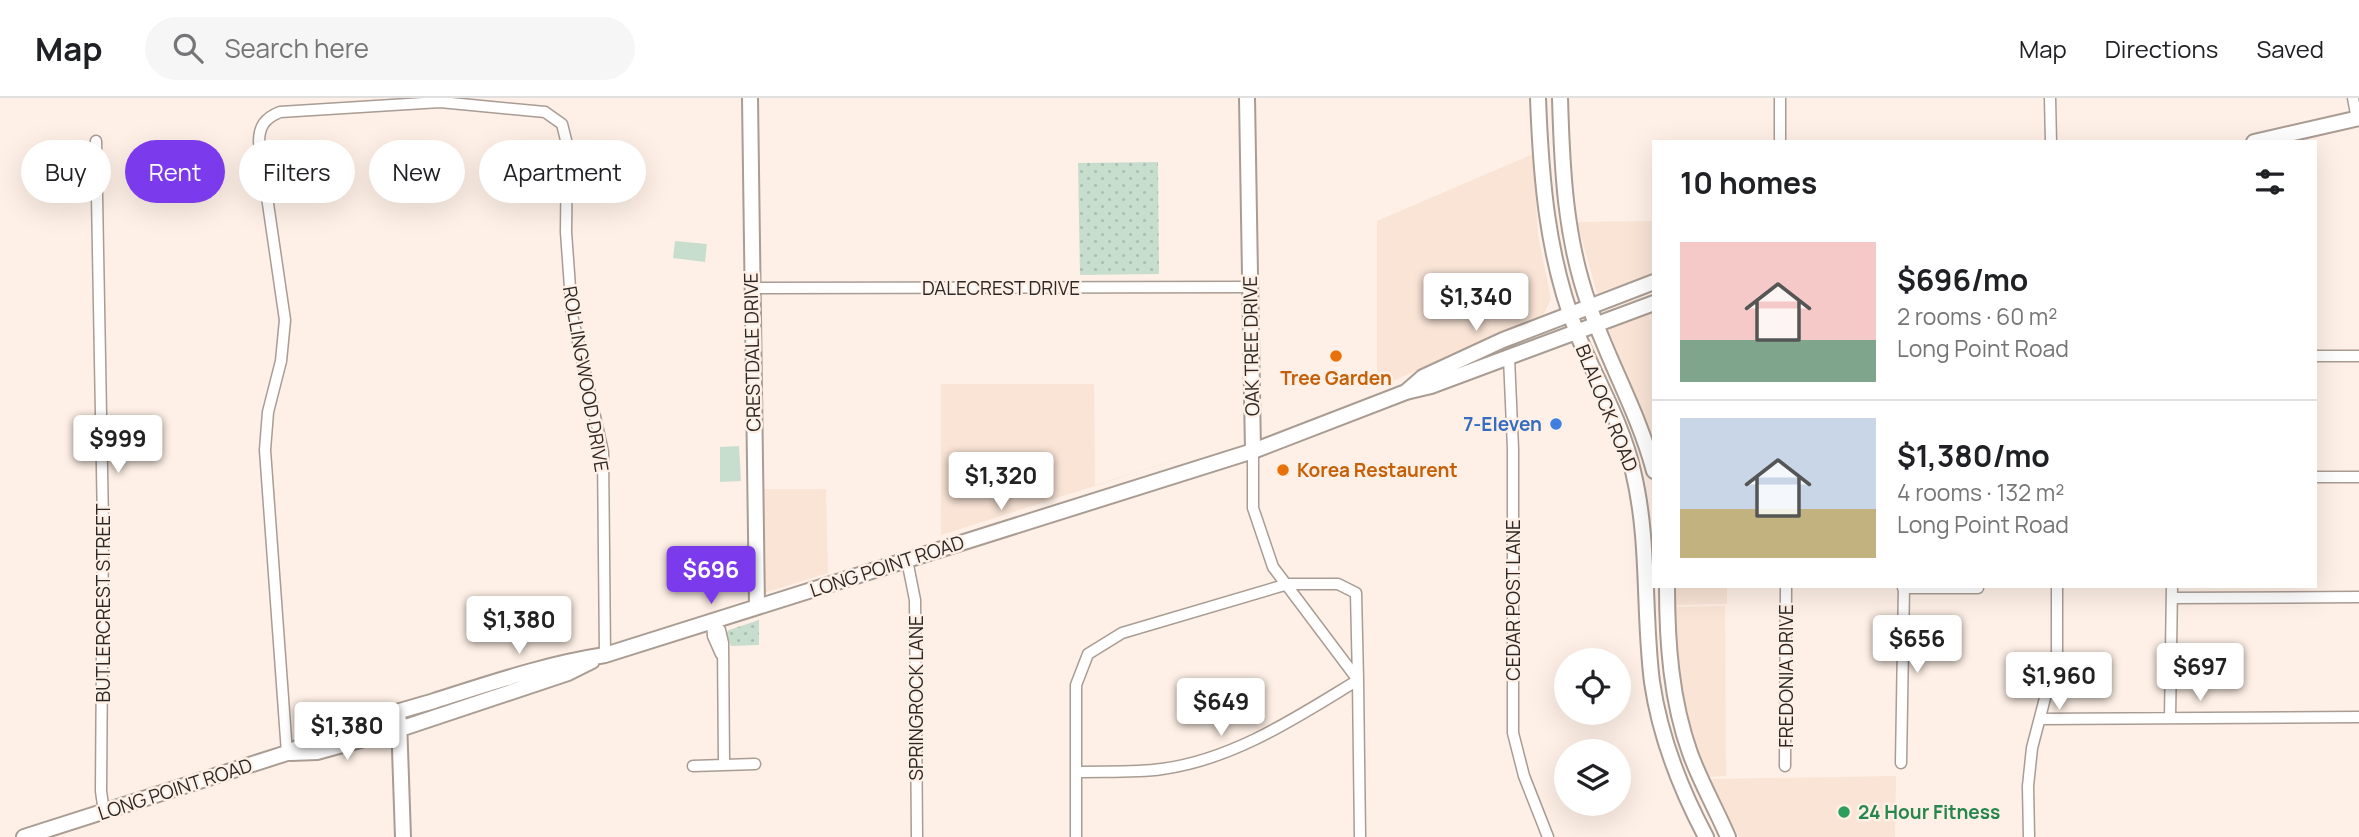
<!DOCTYPE html>
<html lang="en">
<head>
<meta charset="utf-8">
<style>
	:root { --surface:#fff; --page:#f6f6f6; --text:#202124; --muted:#757577; --line:#e0e0e0; --accent:#7c3aed }
	body { margin:0; font-family:Manrope,sans-serif; background:var(--page); color:var(--text); height:100vh; display:flex; flex-direction:column; font-size:26px; white-space:nowrap }
	* { box-sizing:border-box; margin:0 }
	p { font-size:23px; color:var(--muted) }
	.icon { flex:none; width:38px; height:38px; fill:none; stroke:currentColor; stroke-width:2; stroke-linecap:round; stroke-linejoin:round }
	.map { position:relative; flex:1; overflow:hidden }
	.side { position:absolute; left:1652px; top:42px; width:665px; height:448px; display:flex; flex-direction:column; background:var(--surface); border-radius:0px; box-shadow:0 7px 28px #0002 }
	.side>* { flex:none }
	.top-card { position:absolute; left:21px; top:42px; width:665px; height:63px; display:flex; gap:14px }
	.tools { position:absolute; left:1554px; top:550px; display:grid; gap:14px }
	.tools a { display:grid; place-items:center; width:77px; height:77px; border-radius:50%; background:var(--surface); box-shadow:0 7px 28px #0002; font-size:35px }
	.price { position:absolute; translate:-50% -60px; padding:0 16px; border-radius:7px; background:#fff; color:#222; font-size:23px; line-height:46px; filter:drop-shadow(0 2px 4px #0008) }
	.price::after { content:''; position:absolute; left:50%; top:42px; width:21px; height:16px; margin-left:-10px; background:inherit; clip-path:polygon(0 0,100% 0,50% 100%) }
	.price.selected { background:var(--accent); color:#fff }
	ul { padding:0; list-style:none }
	li { display:flex; align-items:center; gap:21px; height:175px; padding:0 28px }
	li+li { border-top:2px solid var(--line) }
	li span { display:grid; place-items:center; flex:none; width:196px; height:140px; border-radius:0px; color:#555 }
	li>.icon { margin-inline-start:auto }
	span .icon { width:84px; height:84px; fill:#fffc; stroke-width:1 }
	li b { font-size:30px }
	h2 { display:flex; justify-content:space-between; align-items:center; height:84px; padding:0 28px; font-size:30px }
	.tag { padding:0 24px; border-radius:32px; background:var(--surface); box-shadow:0 7px 28px #0002; font-size:24px; line-height:63px }
	.tag.selected { background:var(--accent); color:#fff }
	header { display:flex; align-items:center; gap:42px; box-sizing:border-box; height:98px; padding:0 35px; background:var(--surface); border-bottom:2px solid var(--line) }
	header strong { font-size:33px }
	nav { display:flex; gap:38px; margin-inline-start:auto; font-size:24px }
	.search { width:490px; height:63px; background:var(--page); display:flex; align-items:center; gap:18px; box-sizing:border-box; padding:0 24px; border-radius:38px; color:var(--muted); font-size:26px }
	.map>svg:first-child { display:block }
	.built { fill:#f9e4d6 }
	.grass { fill:url(#grass-dots) }
	.pitch { fill:#c7decf }
	.lines { fill:none; stroke-linecap:round; stroke-linejoin:round }
	.street-casing { stroke:#a99c93; stroke-width:13 }
	.secondary-casing { stroke:#a99c93; stroke-width:18 }
	.street { stroke:#fff; stroke-width:10 }
	.secondary { stroke:#fff; stroke-width:14 }
	.food-dot { fill:#e8710a; stroke:#fef0e6; stroke-width:2.5 }
	.shop-dot { fill:#3f7fe0; stroke:#fef0e6; stroke-width:2.5 }
	.leisure-dot { fill:#2e9e5b; stroke:#fef0e6; stroke-width:2.5 }
	.labels { text-anchor:middle; stroke-width:5; stroke-linejoin:round; paint-order:stroke }
	.street-label { font-size:19px; fill:#2d2825; stroke:#fef0e6 }
	.food-label { font-size:19px; font-weight:bold; fill:#c56008; stroke:#fef0e6 }
	.shop-label { font-size:19px; font-weight:bold; fill:#366cbe; stroke:#fef0e6; text-anchor:end }
	.leisure-label { font-size:19px; font-weight:bold; fill:#27864d; stroke:#fef0e6; text-anchor:start }
</style>
</head>
<body>
<header>
<strong>Map</strong>
<div class="search"><svg class="icon" aria-label="search" viewBox="0 0 24 24"><circle cx="10" cy="10" r="6"/><path d="M15 15l6 6"/></svg>Search here</div>
<nav><a>Map</a><a>Directions</a><a>Saved</a></nav>
</header>
<div class="map">
<svg width="2359" height="739" viewBox="0 0 2359 739">
	<defs>
		<pattern id="grass-dots" width="8" height="8" patternUnits="userSpaceOnUse" patternTransform="scale(1.75)"><rect width="8" height="8" fill="#c7decf"/><path d="M2 2h.1M6 6h.1" fill="none" stroke="#abbeb2" stroke-width="1.8" stroke-linecap="round"/></pattern>
	</defs>
	<rect width="100%" height="100%" fill="#fef0e6"/>
	<!-- built -->
	<path class="built" d="M1533,56L1538,137L1551,201L1544,216L1377,290V123Z
		M1654,123V175L1597,195L1577,124Z
		M1654,211V351L1608,229Z
		M941,286H1094L1095,387L1235,343L941,437Z
		M761,391H826L828,475L764,495Z
		M1673,488H1727V506L1674,507Z
		M1725,508L1726,678L1707,679L1689,623L1679,569L1675,509Z
		M1896,678L1895,739H1739L1710,681Z"/>
	<!-- grass -->
	<path class="grass" d="M1158,64L1159,176L1080,177L1078,65Z
		M759,522V547L731,548L726,535L729,532Z"/>
	<!-- pitch -->
	<path class="pitch" d="M675,143L707,146L705,164L673,160Z
		M739,348L741,383L720,384V349Z"/>
	<g class="lines">
		<!-- street casing -->
		<g class="street-casing">
			<path id="street" d="M1780,0V44
				M2050,0L2051,44
				M2353,0L2357,21
				M96,43L103,426L101,693L104,714
				M751,190L1250,189
				M2315,258H2359
				M1509,260L1513,351V635L1524,678L1548,739
				M1253,353V410L1273,469L1358,582L1360,739
				M2315,379H2359
				M907,462L915,502L917,739
				M1903,490H1978
				M2172,500L2359,499
				M721,556L713,538L712,523L720,532L723,545L724,665
				M2170,620L2172,488
				M2041,621L2359,619
				M287,655L265,352L268,314L281,263L285,222L259,44C259,28 265,20 280,14L440,4L545,14L562,26L567,46L566,134L572,217L603,354L605,557
				M1901,665L1904,488
				M693,668L755,666
				M1785,668L1786,488
				M1076,674C1104,673 1134,675 1162,671C1235,661 1297,619 1358,582L1356,495L1338,486H1288L1122,535L1088,556L1076,587V739
				M2029,739L2028,688L2032,650L2057,554V488"/>
		</g>
		<!-- secondary casing -->
		<g class="secondary-casing">
			<path id="secondary" d="M750,0L757,509
				M1247,0L1253,353
				M1538,0C1541,81 1547,158 1577,235C1595,280 1622,324 1633,373C1650,443 1643,513 1652,584C1660,639 1680,690 1706,739
				M1560,0C1562,71 1565,140 1589,207C1608,263 1639,316 1654,373
				M2254,44L2359,20
				M1407,293L1423,279L1503,242L1654,184
				M1667,488C1667,544 1671,602 1690,655C1700,683 1716,711 1728,739
				M399,622L403,739
				M291,655L317,654L400,631L568,575L592,563
				M24,739L287,655C332,631 384,618 434,603C491,585 546,566 605,557L1253,353L1406,294L1431,288L1654,205"/>
		</g>
		<!-- street -->
		<use href="#street" class="street"/>
		<!-- secondary -->
		<use href="#secondary" class="secondary"/>
	</g>
	<!-- markers -->
	<g class="food-dot">
		<circle cx="1336" cy="258" r="7"/>
		<circle cx="1283" cy="372" r="7"/>
	</g>
	<circle class="shop-dot" cx="1556" cy="326" r="7"/>
	<circle class="leisure-dot" cx="1844" cy="714" r="7"/>
	<g class="labels">
		<!-- street labels -->
		<g class="street-label">
			<text x="1001" y="197">DALECREST DRIVE</text>
			<text transform="translate(1251 248) rotate(-91)" y="7">OAK TREE DRIVE</text>
			<text transform="translate(752 254) rotate(-91)" y="7">CRESTDALE DRIVE</text>
			<text transform="translate(586 281) rotate(80)" y="7">ROLLINGWOOD DRIVE</text>
			<text transform="translate(1607 310) rotate(68)" y="7">BLALOCK ROAD</text>
			<text transform="translate(887 468) rotate(-18)" y="7">LONG POINT ROAD</text>
			<text transform="translate(1513 502) rotate(-90)" y="7">CEDAR POST LANE</text>
			<text transform="translate(103 505) rotate(-90)" y="7">BUTLERCREST STREET</text>
			<text transform="translate(1786 578) rotate(-90)" y="7">FREDONIA DRIVE</text>
			<text transform="translate(916 600) rotate(-90)" y="7">SPRINGROCK LANE</text>
			<text transform="translate(175 691) rotate(-18)" y="7">LONG POINT ROAD</text>
		</g>
		<!-- food labels -->
		<g class="food-label">
			<text x="1336" y="287">Tree Garden</text>
			<text x="1297" y="379" text-anchor="start">Korea Restaurent</text>
		</g>
		<!-- shop labels -->
		<g class="shop-label">
			<text x="1542" y="333">7-Eleven</text>
		</g>
		<!-- leisure labels -->
		<g class="leisure-label">
			<text x="1858" y="721">24 Hour Fitness</text>
		</g>
	</g>
</svg>
<div class="tools">
<a><svg class="icon" aria-label="locate" viewBox="0 0 24 24"><circle cx="12" cy="12" r="6"/><path d="M12 2v4M12 18v4M2 12h4M18 12h4"/></svg></a>
<a><svg class="icon" aria-label="layers" viewBox="0 0 24 24"><path d="M12 4l9 5-9 5-9-5zM3 14l9 5 9-5"/></svg></a>
</div>
<b class="price" style="left:1476px;top:235px">$1,340</b>
<b class="price" style="left:118px;top:377px">$999</b>
<b class="price" style="left:1001px;top:414px">$1,320</b>
<b class="price selected" style="left:711px;top:508px">$696</b>
<b class="price" style="left:519px;top:558px">$1,380</b>
<b class="price" style="left:1917px;top:577px">$656</b>
<b class="price" style="left:2200px;top:605px">$697</b>
<b class="price" style="left:2059px;top:614px">$1,960</b>
<b class="price" style="left:1221px;top:640px">$649</b>
<b class="price" style="left:347px;top:664px">$1,380</b>
<div class="top-card">
<a class="tag">Buy</a>
<a class="tag selected">Rent</a>
<a class="tag">Filters</a>
<a class="tag">New</a>
<a class="tag">Apartment</a>
</div>
<section class="side">
<h2>10 homes<svg class="icon" aria-label="filters" viewBox="0 0 24 24"><path d="M4 7h16M4 17h16"/><circle cx="9" cy="7" r="2"/><circle cx="15" cy="17" r="2"/></svg></h2>
<ul>
<li><span style="background:linear-gradient(#f6c9c9 70%,#7fa58c 0)"><svg class="icon" aria-label="home" viewBox="0 0 24 24"><path d="M3 11l9-7 9 7M6 9v11h12V9"/></svg></span><div><b>$696/mo</b><p>2 rooms · 60 m²</p><p>Long Point Road</p></div></li>
<li><span style="background:linear-gradient(#c9d6e8 65%,#c2b280 0)"><svg class="icon" aria-label="home" viewBox="0 0 24 24"><path d="M3 11l9-7 9 7M6 9v11h12V9"/></svg></span><div><b>$1,380/mo</b><p>4 rooms · 132 m²</p><p>Long Point Road</p></div></li>
</ul>
</section>
</div>
</body>
</html>
